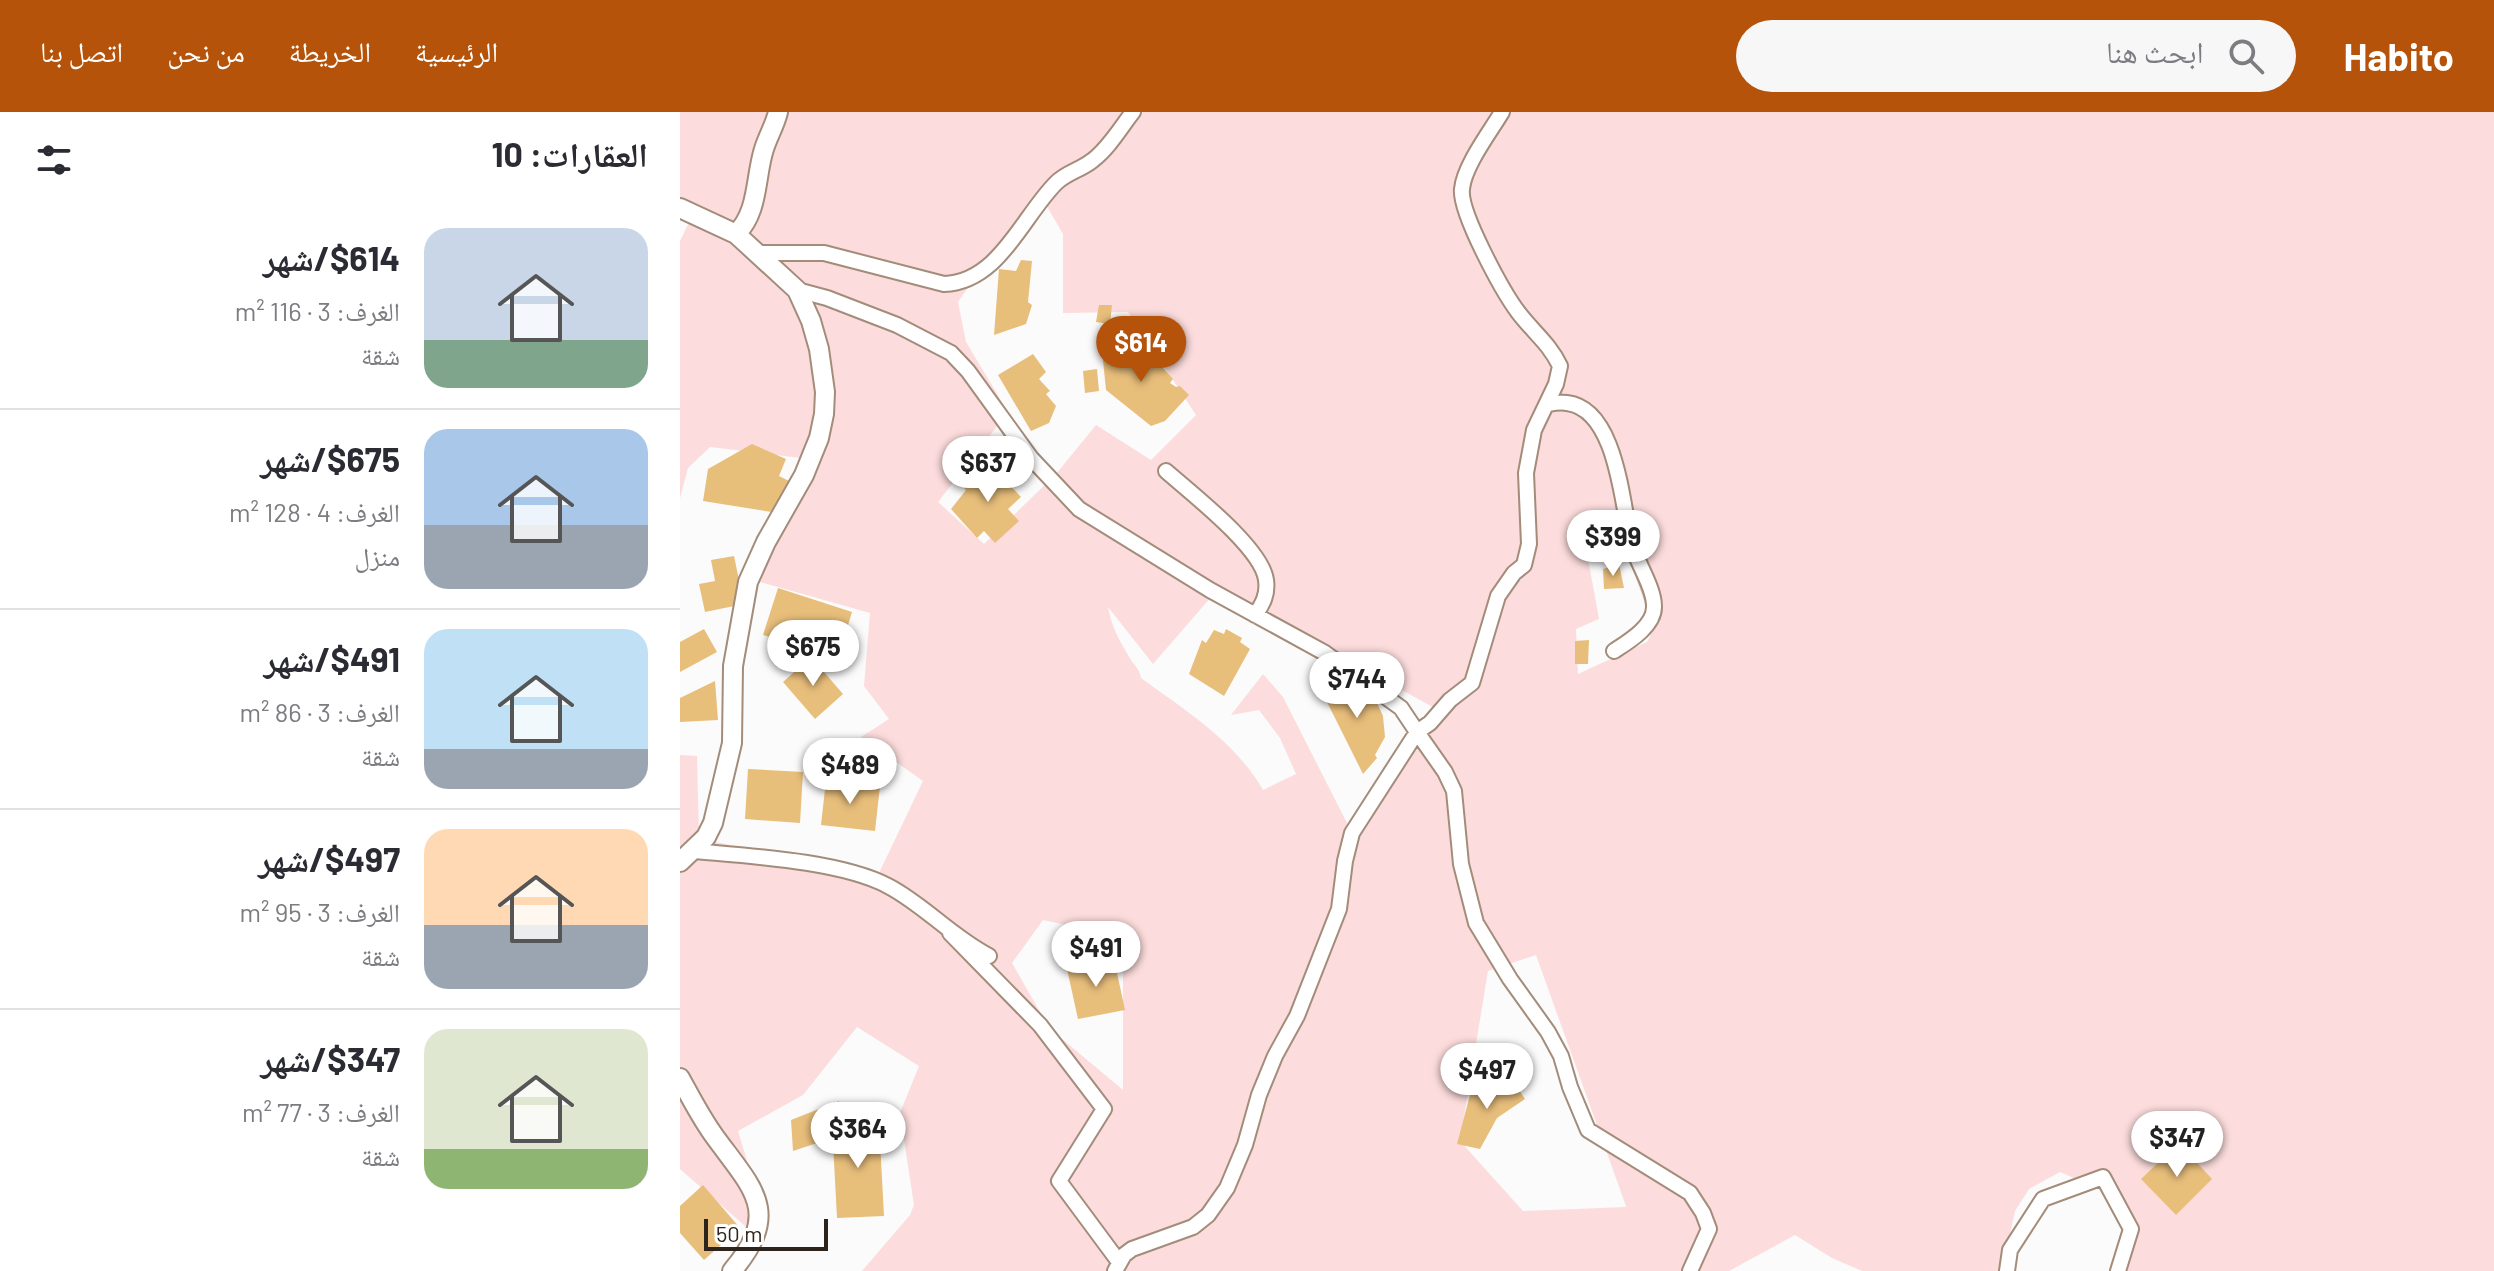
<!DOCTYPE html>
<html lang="ar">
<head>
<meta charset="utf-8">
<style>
	:root { --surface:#fff; --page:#f7f7f7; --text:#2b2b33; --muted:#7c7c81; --line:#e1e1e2; --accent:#b45309 }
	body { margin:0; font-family:Barlow,"Noto Naskh Arabic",sans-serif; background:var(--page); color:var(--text); direction:rtl; height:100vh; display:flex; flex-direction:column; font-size:30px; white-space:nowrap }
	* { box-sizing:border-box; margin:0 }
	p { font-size:26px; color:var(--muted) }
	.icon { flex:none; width:44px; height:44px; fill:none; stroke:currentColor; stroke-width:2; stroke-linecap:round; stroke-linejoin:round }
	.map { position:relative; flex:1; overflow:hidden; direction:ltr }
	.details { display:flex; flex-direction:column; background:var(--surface); width:680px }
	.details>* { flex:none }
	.scale { position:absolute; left:24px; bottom:20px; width:124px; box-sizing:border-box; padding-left:8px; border:4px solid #2c231c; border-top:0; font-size:22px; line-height:28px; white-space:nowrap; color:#2c231c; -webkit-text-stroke:6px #fff; paint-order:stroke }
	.price { position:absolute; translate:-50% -68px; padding:0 18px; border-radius:28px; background:#fff; color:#222; font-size:26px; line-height:52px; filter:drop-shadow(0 2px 4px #0008) }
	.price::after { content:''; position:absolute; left:50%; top:48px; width:24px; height:18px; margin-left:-12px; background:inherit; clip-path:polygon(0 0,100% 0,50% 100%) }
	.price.current { background:var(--accent); color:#fff }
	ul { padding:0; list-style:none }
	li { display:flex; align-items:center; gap:24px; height:200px; padding:0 32px }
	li+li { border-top:2px solid var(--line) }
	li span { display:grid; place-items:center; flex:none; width:224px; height:160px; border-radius:24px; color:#555 }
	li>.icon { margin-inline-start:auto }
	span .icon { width:96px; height:96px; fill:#fffc; stroke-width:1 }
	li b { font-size:34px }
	h2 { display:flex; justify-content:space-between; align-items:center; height:96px; padding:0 32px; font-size:34px }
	header { display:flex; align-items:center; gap:48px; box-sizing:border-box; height:112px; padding:0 40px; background:var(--accent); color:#fff }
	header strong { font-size:38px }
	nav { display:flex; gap:44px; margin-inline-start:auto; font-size:28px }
	.search { width:560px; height:72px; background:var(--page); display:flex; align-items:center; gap:20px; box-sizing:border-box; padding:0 28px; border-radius:44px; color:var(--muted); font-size:30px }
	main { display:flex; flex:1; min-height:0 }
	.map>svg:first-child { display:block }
	.green { fill:#fcdcdc; fill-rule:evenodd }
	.building { fill:#e8be7b }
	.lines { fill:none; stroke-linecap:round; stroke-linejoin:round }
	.street-casing { stroke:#a38c7a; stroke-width:18 }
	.secondary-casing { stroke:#a38c7a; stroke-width:22 }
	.street { stroke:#fff; stroke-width:14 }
	.secondary { stroke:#fff; stroke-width:18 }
</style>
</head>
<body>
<header>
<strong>Habito</strong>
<div class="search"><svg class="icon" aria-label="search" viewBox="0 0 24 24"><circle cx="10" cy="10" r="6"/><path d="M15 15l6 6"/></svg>ابحث هنا</div>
<nav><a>الرئيسية</a><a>الخريطة</a><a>من نحن</a><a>اتصل بنا</a></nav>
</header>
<main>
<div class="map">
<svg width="1814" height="1159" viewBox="0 0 1814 1159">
	<rect width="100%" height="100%" fill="#fbfbfb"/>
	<!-- green -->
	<path class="green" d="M0,0H1814V1159H1439L1443,1130L1438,1085L1380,1060L1349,1077L1335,1099L1322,1159H1182L1152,1146L1115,1123L1049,1159H182L230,1103L234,1093L220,1001L239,954L177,915L123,983L58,1019L84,1104L65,1114L0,1057V643L17,644L19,727L199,761L243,669L181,625L209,607L184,574L190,501L80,470L129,347L30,335L8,356L0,386V129L17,94L0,86ZM365,91L383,122V201L448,200L516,303L471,348L416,313L376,362L304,432L258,390L328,300L286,230L278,190L303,154ZM940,423L974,516L967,530L898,562L896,517L919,507L907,441ZM539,476L758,598L683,701L668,713L603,585L583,562L551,603L579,598L600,626L616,662L583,678C555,629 506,599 461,566C459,555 453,553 448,543C439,528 431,513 428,495L473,552ZM363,808L443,825V978L369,916L332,851ZM856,843L946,1094V1095L843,1099L780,1029L808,859Z"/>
	<!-- building -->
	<path class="building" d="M341,148L352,149L348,190L352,193L346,212L314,223L319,157L336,159Z
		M419,193H432L430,212L416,210Z
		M441,226L451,232L449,235L456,242L458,240L479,251L493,267L490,271L496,275L500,274L509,283L485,309L471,314L426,278L423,248Z
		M353,242L366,260L359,267L370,279L366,282L376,294L369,311L351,319L318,263Z
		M417,257L419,279L405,281L403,259Z
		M72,332L106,347L99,364L111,370L98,401L23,389L28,357Z
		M305,351H309L341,385L328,397L339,409L315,431L304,419L297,426L271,397L286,378L284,376L296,366V359Z
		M54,444L64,492L25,500L19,472L35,469L31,448Z
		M939,452L944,476L924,477L923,457Z
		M98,476L172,500L158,546L83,523Z
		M24,517L37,540L0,560V530Z
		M546,517L562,526L560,530L570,537L544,584L509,562L522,528L526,531L534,518L544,522Z
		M909,528L908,552H895V529Z
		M131,545L163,582L135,607L103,570Z
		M659,565L669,572L674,568L684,580L686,578L693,582L703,604L705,625L695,643L697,646L683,662L644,584L651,571Z
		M35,569L38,608L0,610V586Z
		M68,657L123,660L120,711L65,707Z
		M146,668L200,674L195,719L141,713Z
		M434,847L445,898L398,907L387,857Z
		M831,966L845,987L817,1006L800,1037L777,1032L791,979Z
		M159,989L157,1004L148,1006L143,1029L113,1039L111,1008Z
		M199,1010L204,1104L157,1106L152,1012Z
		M1499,1031L1532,1067L1496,1103L1461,1067Z
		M23,1073L60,1116L24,1148L0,1121V1094Z"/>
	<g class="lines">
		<!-- street casing -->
		<g class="street-casing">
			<path id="street" d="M822,0C810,20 784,54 782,77C779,100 823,180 838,200C853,220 869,231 880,254L876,272L854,318L846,361L849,432L844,453L834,461L818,484L792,571L770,588L750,611L737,620L765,660L774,679L781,752L796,811L830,867L868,920L881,944L890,975L908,1018L1010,1081L1023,1101L1029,1117L1010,1159
				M79,141H144L264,172C319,170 342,105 376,71C387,60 401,58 413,48C429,36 441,15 453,0
				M117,178L147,186L217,213L271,241L288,259L351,346L399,397L530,478L645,541L721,596L737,620L672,721L665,749L659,797L617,904L595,944L579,983L565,1033L547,1076L528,1103L513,1115L452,1137L444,1143L435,1159
				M868,292C874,291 881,290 887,291C937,297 942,393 951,430C956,449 974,475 974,494C975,514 948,530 934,539
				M486,359C511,381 582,436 586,468C588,482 583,492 575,503
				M14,739C68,744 161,749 208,774C243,792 272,825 309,844
				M270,821L360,913L424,997L379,1069L439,1150
				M1327,1159L1330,1138L1363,1087L1423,1065L1451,1117L1438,1159"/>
		</g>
		<!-- secondary casing -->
		<g class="secondary-casing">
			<path id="secondary" d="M0,96L56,122L117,178L131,209L139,237L145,280L144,302L139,326L124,363L86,430L68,470L53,554L52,631L33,711L26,725L0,750
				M56,122C79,100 75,65 84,37C88,24 95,13 98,0
				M0,966C11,986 21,1006 35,1025C73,1077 102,1100 52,1159"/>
		</g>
		<!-- street -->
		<use href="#street" class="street"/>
		<!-- secondary -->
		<use href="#secondary" class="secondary"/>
	</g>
</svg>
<div class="scale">50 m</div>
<b class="price current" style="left:461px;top:272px">$614</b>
<b class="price" style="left:308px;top:392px">$637</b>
<b class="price" style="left:933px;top:466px">$399</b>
<b class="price" style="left:133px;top:576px">$675</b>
<b class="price" style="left:677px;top:608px">$744</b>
<b class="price" style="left:170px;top:694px">$489</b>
<b class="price" style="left:416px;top:877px">$491</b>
<b class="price" style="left:807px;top:999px">$497</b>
<b class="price" style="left:178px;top:1058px">$364</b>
<b class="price" style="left:1497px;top:1067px">$347</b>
</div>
<section class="details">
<h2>العقارات: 10<svg class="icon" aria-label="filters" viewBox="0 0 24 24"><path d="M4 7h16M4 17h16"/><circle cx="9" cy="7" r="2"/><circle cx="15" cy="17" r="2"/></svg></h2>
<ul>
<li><span style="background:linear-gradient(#c9d6e8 70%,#7fa58c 0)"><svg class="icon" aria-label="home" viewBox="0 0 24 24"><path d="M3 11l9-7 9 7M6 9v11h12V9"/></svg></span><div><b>$614/شهر</b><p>الغرف: 3 · 116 m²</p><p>شقة</p></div></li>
<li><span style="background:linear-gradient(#a9c7e8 60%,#9aa5b1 0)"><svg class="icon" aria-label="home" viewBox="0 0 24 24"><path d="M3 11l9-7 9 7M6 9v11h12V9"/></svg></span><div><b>$675/شهر</b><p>الغرف: 4 · 128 m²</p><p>منزل</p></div></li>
<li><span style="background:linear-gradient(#bfe0f5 75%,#9aa5b1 0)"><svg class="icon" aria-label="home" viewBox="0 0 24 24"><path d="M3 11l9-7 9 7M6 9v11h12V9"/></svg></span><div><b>$491/شهر</b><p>الغرف: 3 · 86 m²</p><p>شقة</p></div></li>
<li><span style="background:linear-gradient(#ffd9b3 60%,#9aa5b1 0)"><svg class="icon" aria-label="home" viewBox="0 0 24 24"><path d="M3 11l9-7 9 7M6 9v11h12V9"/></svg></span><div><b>$497/شهر</b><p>الغرف: 3 · 95 m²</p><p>شقة</p></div></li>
<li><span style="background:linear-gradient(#dfe7d0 75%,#8fb573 0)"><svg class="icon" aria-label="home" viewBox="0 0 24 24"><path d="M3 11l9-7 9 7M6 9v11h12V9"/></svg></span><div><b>$347/شهر</b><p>الغرف: 3 · 77 m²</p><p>شقة</p></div></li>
</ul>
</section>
</main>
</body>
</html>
